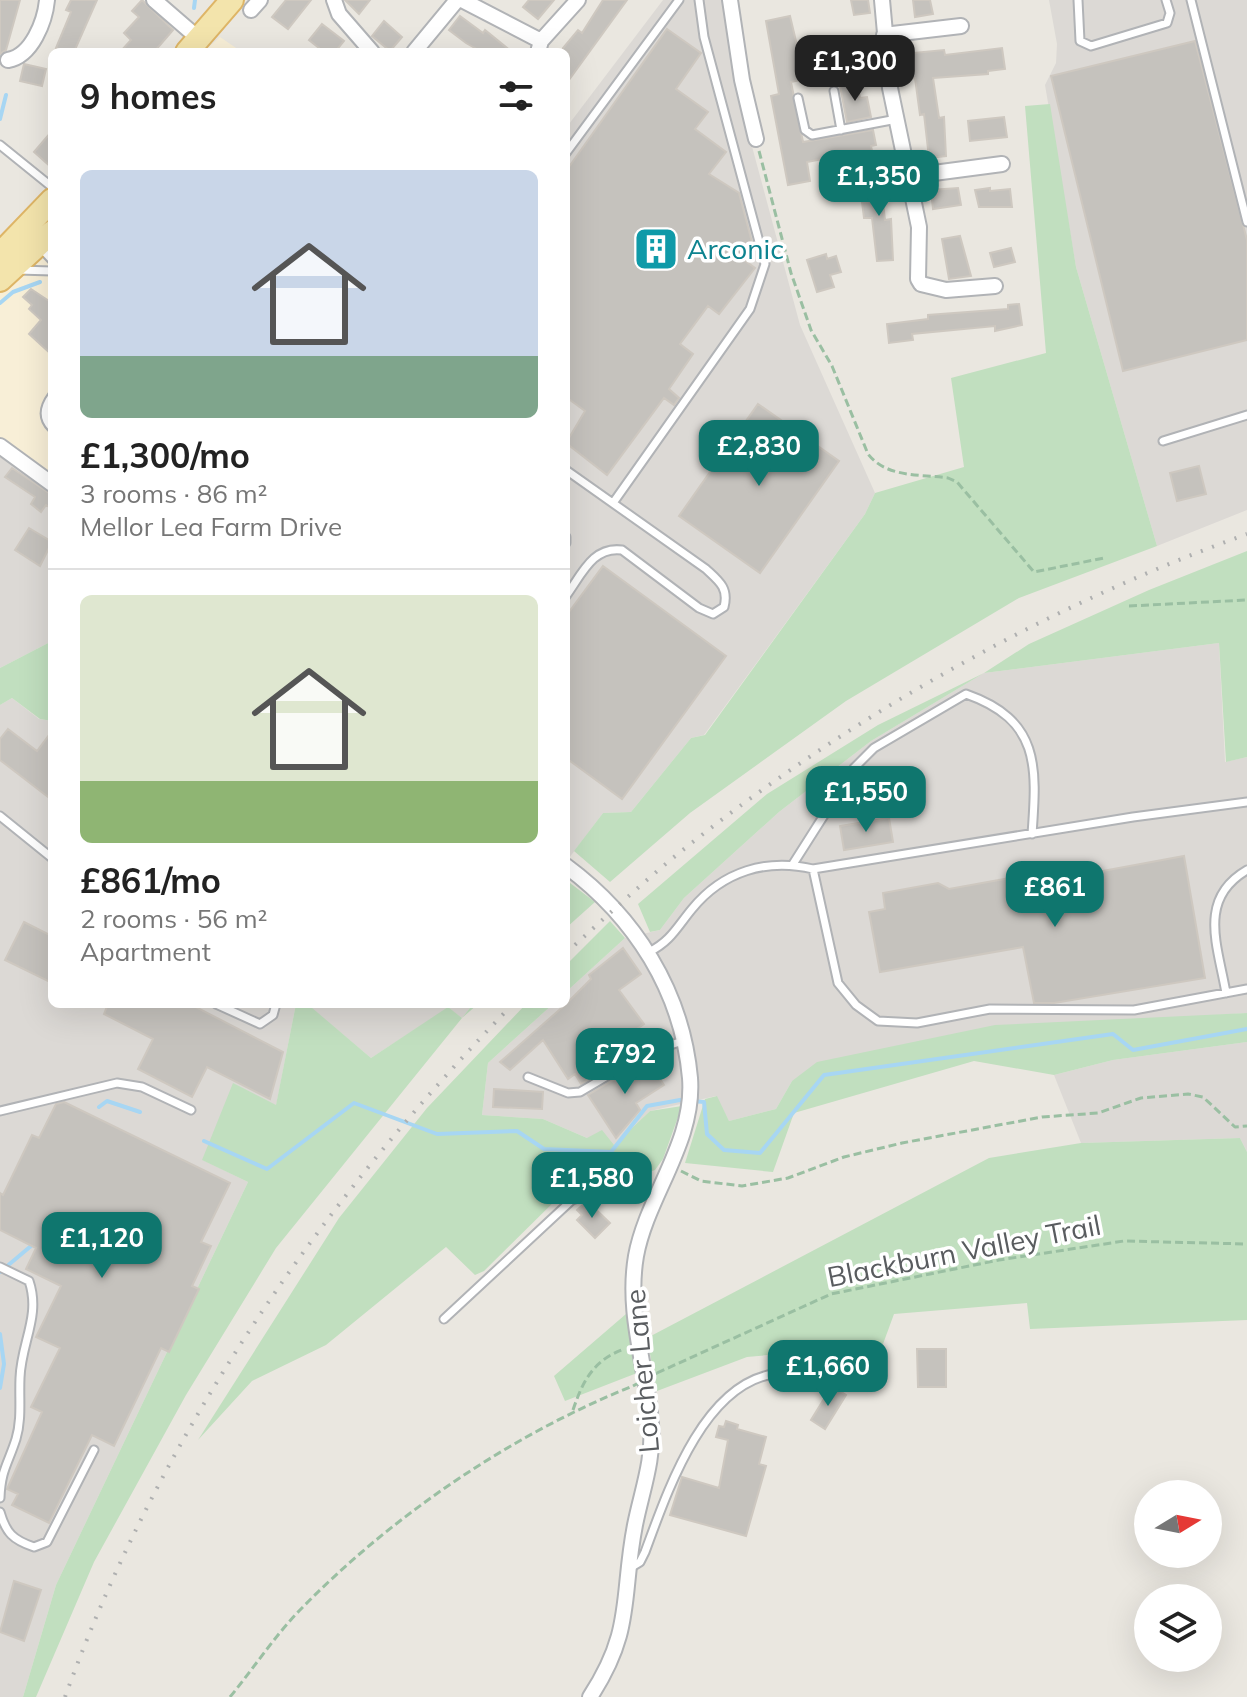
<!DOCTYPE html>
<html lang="en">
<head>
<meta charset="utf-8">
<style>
	:root { --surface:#fff; --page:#f6f6f6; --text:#222; --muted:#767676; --line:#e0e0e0; --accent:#0f766e }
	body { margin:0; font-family:Mulish,sans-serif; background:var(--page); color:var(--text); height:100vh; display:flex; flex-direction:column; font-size:30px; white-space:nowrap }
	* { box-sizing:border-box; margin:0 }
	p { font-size:26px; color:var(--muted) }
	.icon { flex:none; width:44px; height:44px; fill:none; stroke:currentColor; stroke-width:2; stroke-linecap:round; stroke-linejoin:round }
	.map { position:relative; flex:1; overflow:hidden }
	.panel { position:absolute; left:48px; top:48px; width:522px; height:960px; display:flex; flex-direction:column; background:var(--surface); border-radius:12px; box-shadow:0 8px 32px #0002 }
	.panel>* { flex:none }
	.needle { width:52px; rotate:80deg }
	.tools { position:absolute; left:1134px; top:1480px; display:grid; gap:16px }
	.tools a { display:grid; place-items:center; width:88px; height:88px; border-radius:50%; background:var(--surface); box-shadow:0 8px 32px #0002; font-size:40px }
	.price { position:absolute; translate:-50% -68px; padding:0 18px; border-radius:16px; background:var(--accent); color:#fff; font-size:26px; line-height:52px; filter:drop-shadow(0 2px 4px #0008) }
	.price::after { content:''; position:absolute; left:50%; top:48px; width:24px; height:18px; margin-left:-12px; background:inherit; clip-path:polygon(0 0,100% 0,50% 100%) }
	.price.selected { background:#222; color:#fff }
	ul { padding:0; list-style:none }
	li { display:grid; align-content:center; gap:16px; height:424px; padding:0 32px }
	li+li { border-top:2px solid var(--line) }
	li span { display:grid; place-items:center; height:248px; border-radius:12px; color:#555 }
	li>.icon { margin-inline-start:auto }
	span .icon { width:144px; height:144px; fill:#fffc; stroke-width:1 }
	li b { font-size:34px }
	h2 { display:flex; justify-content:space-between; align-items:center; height:96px; padding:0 32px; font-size:34px }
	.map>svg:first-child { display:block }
	.commercial { fill:#f8efd7 }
	.industrial { fill:#dcd9d5 }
	.green { fill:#c1dfbf }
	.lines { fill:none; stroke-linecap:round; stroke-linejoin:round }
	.stream { stroke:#a7d6f3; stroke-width:4 }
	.building { fill:#c5c2bd; stroke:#cec8c0; stroke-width:2 }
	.lane-casing { stroke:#b1b3b6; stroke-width:11 }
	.street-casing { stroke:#b1b3b6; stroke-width:18 }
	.primary-casing { stroke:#deb566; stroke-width:26 }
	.path { stroke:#9abfa2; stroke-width:3; stroke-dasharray:8 4; stroke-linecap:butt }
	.lane { stroke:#fff; stroke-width:7 }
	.street { stroke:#fff; stroke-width:14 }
	.primary { stroke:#f3e4ac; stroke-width:22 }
	.rail { stroke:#afb0b0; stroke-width:4; stroke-dasharray:2 10; stroke-linecap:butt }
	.path-bridge { stroke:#9abfa2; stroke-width:3; stroke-dasharray:8 4; stroke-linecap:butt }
	.labels { text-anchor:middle; stroke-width:7; stroke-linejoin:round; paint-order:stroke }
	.culture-label { font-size:28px; fill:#0d838f; stroke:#fff; text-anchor:start }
	.street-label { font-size:28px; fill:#595c5f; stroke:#fff }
</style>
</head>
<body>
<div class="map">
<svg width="1247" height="1697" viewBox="0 0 1247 1697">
	<rect width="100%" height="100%" fill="#eae7e0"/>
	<!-- commercial -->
	<path class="commercial" d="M220,37L242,52H203Z
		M52,186V493L0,457V236Z"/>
	<!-- industrial -->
	<path class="industrial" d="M663,0H722L739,98L800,325L875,493L865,514L704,735L691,738L631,812L603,813L566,862V128Z
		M1049,0H1247V510L1157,546L1076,267L1045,85L1056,63L1057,44Z
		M0,457L52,493V641L0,668Z
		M1219,643L1225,762L1247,757V1013L1188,1017L792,1081L776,1109L729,1121L716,1096L650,1111L614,1145L587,1138L543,1119L482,1115L488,1063L553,1004H566V992L625,938L660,930L684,898L779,812L871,741L984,673Z
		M12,698L39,719L52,721V1004H296L276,1106L203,1160L248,1182L56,1585L23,1697H0V705Z
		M313,1004H473L462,1018L448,1008L371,1058L310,1007Z
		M1247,1042V1152L1240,1138L1081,1143L1054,1075L1113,1060Z"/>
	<!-- green -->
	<path class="green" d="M1050,104L1076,267L1157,546L1019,598L846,701L690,813L610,882L574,851L603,813L631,812L691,738L705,735L865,514L875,493L964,467L951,378L1046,353L1025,106Z
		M1247,551V757L1226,762L1219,643L984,673L871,741L779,812L684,898L660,930L650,932L638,904L767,794L878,725L984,673L1029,644L1149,590Z
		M52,641V721L40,719L12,698L0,705V668Z
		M566,880L595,902L566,928Z
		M610,921L625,938L566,992V965Z
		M296,1004H313L311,1007L371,1058L448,1007L462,1018L473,1004H478L462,1018L276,1248L186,1395L94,1562L36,1697H23L56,1585L248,1182L202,1160L233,1083L276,1105Z
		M526,1004H553L488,1063L482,1115L543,1119L587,1138L602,1130L614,1145L650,1111L682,1106L663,1159L655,1170L626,1181L599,1178L567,1189L484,1271L475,1275L446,1247L326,1345L252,1381L198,1440L339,1218L427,1108Z
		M1247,1013V1042L1113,1060L1054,1075L974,1061L794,1113L773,1172L685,1163L705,1099L717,1096L729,1121L776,1109L792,1081L817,1062L995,1025Z
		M1240,1138L1247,1152V1320L1030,1329L1027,1303L894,1314L883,1344L747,1357L657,1391L647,1338L989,1158L1081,1143Z
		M626,1314L637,1373L565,1401L554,1376Z"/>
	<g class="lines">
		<!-- stream -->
		<path class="stream" d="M194,8L195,0
			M0,119L6,95
			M0,303L13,292L40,282
			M99,1107L107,1101L140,1112
			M204,1141L267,1169L354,1103L437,1134L517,1131L544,1149L611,1152L647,1106L680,1100L704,1102L707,1134L724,1150L760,1153L824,1075L1113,1034L1133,1050L1247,1029
			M0,1272L31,1246
			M0,1334L4,1364L0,1388"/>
	</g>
	<!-- building -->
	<path class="building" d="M0,0H20L6,50L0,54Z
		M71,0H97L74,52H66L56,48L71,12L66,10Z
		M142,0L173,30L154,52H120L131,40L124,33L139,17L132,11Z
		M286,0H311L288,29L272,17Z
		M345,0H370L359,14Z
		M529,0H554L538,19L523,7Z
		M603,0H627L566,84L563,48L578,30L582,33Z
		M851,0H868L870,13L854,15Z
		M913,0H930L933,14L915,17Z
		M460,16L483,33L485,30L512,52H482L466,43L449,30Z
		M790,16L805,79L791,82L803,142L873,130L876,145L871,146L875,166L858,169L854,153L807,162L810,181L788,185L771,96L779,94L766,21Z
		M384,21L402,37L390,51L372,36Z
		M322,24L344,41L335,52H324L309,40Z
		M667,29L701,53L676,89L708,112L695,129L726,152L709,174L739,193L752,242L740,257L755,268L719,314L708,306L680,344L693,354L669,389L679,398L674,405L664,398L607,475L566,443L585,411L566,397V171Z
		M1195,41L1247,240V340L1123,371L1051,76Z
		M1002,48L1005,69L988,71V74L933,78L939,118L944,117L946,156L929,158L924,114L920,115L915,78L907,79L904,54L944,50L945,55Z
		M24,64L46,69L42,86L20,81Z
		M857,82L860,98L867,97L871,117L847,122L840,86Z
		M1004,117L1007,137L970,141L968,121Z
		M52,131V168L34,152Z
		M884,173L886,192L882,193L885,220L891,219L893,260L877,261L872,218H864L862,202L871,201L867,175Z
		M958,188L961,205L933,209L931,190Z
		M990,188V191L1010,189L1012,207H979L975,190Z
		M960,236L971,276L949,279L942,239Z
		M1011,248L1015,262L994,267L990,253Z
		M826,254L827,259L836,256L841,272L830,275L834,287L817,292L807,260Z
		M31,289L52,303V355L29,334L41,320L29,309L32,305L23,297Z
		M1019,304L1022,325L995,331V326L912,334L913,340L889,343L887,324L928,319V315L1008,309V305Z
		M758,404L839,461L760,573L679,516Z
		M1199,466L1206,494L1177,501L1170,473Z
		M12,468L52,495V509L46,505L41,512L31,504L35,497L5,477Z
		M29,528L52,542L40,566L15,550Z
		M603,566L726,656L622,799L566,758V616Z
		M8,729L37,751L52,731V800L0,760V739Z
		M889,818L893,842L844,850L840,826Z
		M1184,856L1205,978L1054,1003H1034L1023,947L880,972L869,912L885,909L883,893L938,883L949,889L1010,878L1011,888Z
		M24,922L52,936V983L5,960Z
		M623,948L641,974L619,990L644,1024L631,1033L640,1049L581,1084L575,1074L568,1079L543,1040L510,1070L500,1062L566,1004L591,979L589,975Z
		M108,1004H190L283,1052L270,1099L207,1067L192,1097L138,1069L153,1039L104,1014Z
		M647,1060L664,1085L636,1103L640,1110L616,1138L588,1095Z
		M494,1089L543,1092L542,1109L493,1107Z
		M64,1102L230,1183L201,1242L211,1246L192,1286L199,1289L169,1352L161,1348L114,1446L92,1435L49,1523L12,1505L18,1494L7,1489L42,1412L31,1407L60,1348L36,1337L61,1286L26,1269L36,1248L0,1230V1193L3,1195L32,1135L39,1138L56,1104Z
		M587,1201L610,1223L595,1238L577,1220L582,1215L577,1210Z
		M917,1349H946V1387H918Z
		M833,1353H847L846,1368H833Z
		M832,1386L846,1395L825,1429L811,1420Z
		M726,1421L738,1425L737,1429L766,1437L759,1464L766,1466L746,1536L670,1515L682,1477L719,1488L728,1440L716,1437L719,1426L724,1427Z
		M14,1581L41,1590L24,1641L0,1632Z"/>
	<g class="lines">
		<!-- lane casing -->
		<g class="lane-casing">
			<path id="lane" d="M1078,0L1080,41L1091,46L1167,23L1170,13L1166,0
				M1191,0L1247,222
				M834,91L841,130
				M798,98L805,130L812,135L897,119
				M0,145L52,187
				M566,153L679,0
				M40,247L52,260
				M18,270L52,271
				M52,396C44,407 42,418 52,428
				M1163,441L1247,415
				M566,470L706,569C719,581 729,588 724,607L713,614L699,608L622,550C593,546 582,574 566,596
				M613,503L750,309L765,264L704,37L699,0
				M566,537V543
				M0,816L52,858
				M793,864L854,768L874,748L966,694C1040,720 1037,766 1032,834
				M813,869L838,983L856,1005L878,1021L917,1023L990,1009L1134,1010L1247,989
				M649,952C671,941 677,927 692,909C723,871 767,858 813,869L1133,817L1247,802
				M1226,993C1218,946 1197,899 1247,870
				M216,1004L260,1024L273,1015L276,1004
				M528,1077L568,1093L580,1092L648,1052L683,1041
				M0,1111L117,1083L142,1087L191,1110
				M0,1267L29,1281C41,1316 21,1343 20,1378C19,1399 22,1419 16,1439C8,1464 1,1470 0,1498
				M444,1319L572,1200L603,1188L656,1194
				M0,1512C6,1533 13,1540 34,1547L47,1542L94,1450
				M630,1568L640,1562L645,1552C667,1493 702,1386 773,1374C808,1369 844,1378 878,1383"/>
		</g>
		<!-- street casing -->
		<g class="street-casing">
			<path id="street" d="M154,0L198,38
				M334,0L339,14L372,52
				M462,0L541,41
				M730,0L742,80L756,139
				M882,0L890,88L919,227L918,279L921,284L946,290L995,286
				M251,10L260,0
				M884,35L961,26
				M414,52L457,0
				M538,52L541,41L578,0
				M8,60C32,56 45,21 47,0
				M911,176L1002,164
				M0,446L52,484
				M566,866C635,917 682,991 690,1078C695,1142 647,1196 636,1256C626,1314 647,1367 651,1424C654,1460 642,1490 635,1525C621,1597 634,1630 590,1697"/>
		</g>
		<!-- primary casing -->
		<g class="primary-casing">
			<path id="primary" d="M187,52L232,0
				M0,254L52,200
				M0,280L52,232"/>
		</g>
		<!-- path -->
		<path class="path" d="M759,151L791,273L811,330L832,366L868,454C887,478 919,474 948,478L957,482L1034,572L1104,558
			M1129,606L1247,600
			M681,1171L701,1181L742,1186L788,1178L844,1157L902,1143L1042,1117L1098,1113L1141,1098L1188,1094L1203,1097L1235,1127L1247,1126
			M657,1373L831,1294L999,1260L1124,1241L1247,1244
			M573,1410C583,1380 594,1360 624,1349
			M230,1697C253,1669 274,1637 299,1611C390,1517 512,1434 633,1386"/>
		<!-- lane -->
		<use href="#lane" class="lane"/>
		<!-- street -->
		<use href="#street" class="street"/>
		<!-- primary -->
		<use href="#primary" class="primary"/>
		<!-- rail -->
		<path class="rail" d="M566,953C607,916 646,879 689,845C856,713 1047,606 1247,534
			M65,1697C159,1436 320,1202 513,1004"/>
		<!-- path-bridge -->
		<path class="path-bridge" d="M633,1386L657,1373"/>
	</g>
	<!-- icons -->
	<defs>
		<g id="building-square" transform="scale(2.3)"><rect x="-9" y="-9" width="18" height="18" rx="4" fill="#0f9aa8" stroke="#fff"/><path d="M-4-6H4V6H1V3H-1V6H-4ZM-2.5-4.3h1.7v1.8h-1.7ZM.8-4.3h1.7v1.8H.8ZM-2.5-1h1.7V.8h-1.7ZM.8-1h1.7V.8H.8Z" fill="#fff"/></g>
	</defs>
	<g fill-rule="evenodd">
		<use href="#building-square" x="656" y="249"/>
	</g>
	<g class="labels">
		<!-- culture labels -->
		<g class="culture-label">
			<text x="687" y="259">Arconic</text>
		</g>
		<!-- street labels -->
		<g class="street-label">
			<text transform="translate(964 1251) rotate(-11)" y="10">Blackburn Valley Trail</text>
			<text transform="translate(642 1371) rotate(-95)" y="10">Loicher Lane</text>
		</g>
	</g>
</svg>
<div class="tools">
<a><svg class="needle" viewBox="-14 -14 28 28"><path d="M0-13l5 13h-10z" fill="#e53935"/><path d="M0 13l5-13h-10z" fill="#767676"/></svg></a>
<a><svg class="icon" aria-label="layers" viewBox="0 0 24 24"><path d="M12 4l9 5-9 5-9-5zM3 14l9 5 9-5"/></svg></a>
</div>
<b class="price selected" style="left:855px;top:103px">£1,300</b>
<b class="price" style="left:879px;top:218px">£1,350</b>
<b class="price" style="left:759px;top:488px">£2,830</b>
<b class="price" style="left:866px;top:834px">£1,550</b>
<b class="price" style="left:1055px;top:929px">£861</b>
<b class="price" style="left:625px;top:1096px">£792</b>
<b class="price" style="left:592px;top:1220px">£1,580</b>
<b class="price" style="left:102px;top:1280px">£1,120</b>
<b class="price" style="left:828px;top:1408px">£1,660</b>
<section class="panel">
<h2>9 homes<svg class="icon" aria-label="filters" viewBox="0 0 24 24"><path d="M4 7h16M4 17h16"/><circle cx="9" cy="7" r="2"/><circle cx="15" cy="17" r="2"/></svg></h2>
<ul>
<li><span style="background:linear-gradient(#c9d6e8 75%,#7fa58c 0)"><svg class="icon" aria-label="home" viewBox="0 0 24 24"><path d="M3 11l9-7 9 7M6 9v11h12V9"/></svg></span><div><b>£1,300/mo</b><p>3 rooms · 86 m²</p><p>Mellor Lea Farm Drive</p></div></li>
<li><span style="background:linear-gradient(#dfe7d0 75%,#8fb573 0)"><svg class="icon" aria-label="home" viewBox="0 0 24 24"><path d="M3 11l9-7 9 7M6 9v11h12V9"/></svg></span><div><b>£861/mo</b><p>2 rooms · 56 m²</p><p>Apartment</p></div></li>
</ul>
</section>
</div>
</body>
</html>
